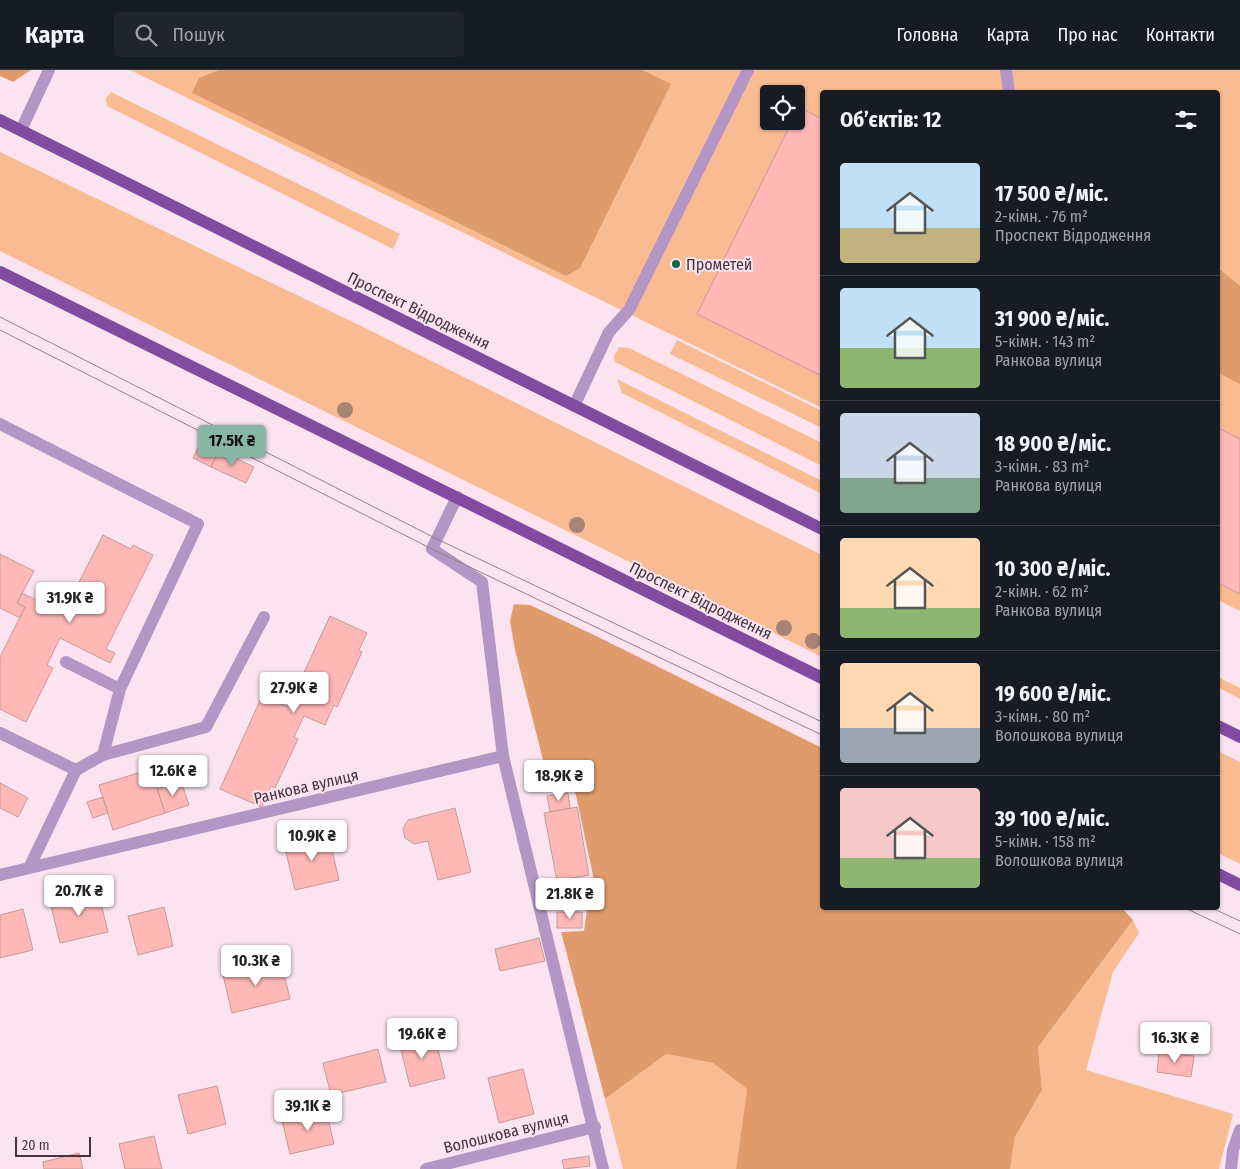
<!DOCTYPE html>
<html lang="uk">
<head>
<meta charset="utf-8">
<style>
	:root { --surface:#171b24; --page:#20242c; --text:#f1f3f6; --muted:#9ea1a6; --line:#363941; --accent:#88b6a5 }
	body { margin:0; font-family:"Fira Sans Condensed",sans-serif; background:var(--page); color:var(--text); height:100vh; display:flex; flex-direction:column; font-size:19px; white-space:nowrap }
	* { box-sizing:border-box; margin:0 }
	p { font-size:16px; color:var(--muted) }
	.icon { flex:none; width:28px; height:28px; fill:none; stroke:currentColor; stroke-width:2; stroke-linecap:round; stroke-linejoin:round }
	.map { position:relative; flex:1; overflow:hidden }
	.panel { position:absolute; left:820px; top:20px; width:400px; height:820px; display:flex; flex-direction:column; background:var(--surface); border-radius:5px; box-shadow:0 1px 4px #0004 }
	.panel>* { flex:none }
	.fabs { position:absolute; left:760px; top:15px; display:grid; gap:10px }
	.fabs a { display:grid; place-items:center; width:45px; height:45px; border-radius:5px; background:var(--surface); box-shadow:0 1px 4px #0004; font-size:25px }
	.scale { position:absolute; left:15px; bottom:12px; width:76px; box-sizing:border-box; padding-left:5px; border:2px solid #44353d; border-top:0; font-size:14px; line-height:18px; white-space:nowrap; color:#44353d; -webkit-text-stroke:4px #fbe4ef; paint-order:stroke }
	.price { position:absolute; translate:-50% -42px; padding:0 11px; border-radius:5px; background:#fff; color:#222; font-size:16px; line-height:32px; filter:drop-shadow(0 1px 2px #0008) }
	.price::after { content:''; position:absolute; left:50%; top:30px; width:15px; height:11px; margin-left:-8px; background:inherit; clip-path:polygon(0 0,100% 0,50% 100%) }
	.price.current { background:var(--accent); color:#111 }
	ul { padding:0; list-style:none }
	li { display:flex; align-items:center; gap:15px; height:125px; padding:0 20px }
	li+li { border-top:1px solid var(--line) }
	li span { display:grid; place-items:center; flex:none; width:140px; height:100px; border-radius:5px; color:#555 }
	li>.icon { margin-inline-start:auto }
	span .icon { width:60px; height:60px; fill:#fffc; stroke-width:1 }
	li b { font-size:21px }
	h2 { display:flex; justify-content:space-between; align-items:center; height:60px; padding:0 20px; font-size:21px }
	header { display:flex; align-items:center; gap:30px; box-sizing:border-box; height:70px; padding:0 25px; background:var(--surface); border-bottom:1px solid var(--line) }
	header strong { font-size:24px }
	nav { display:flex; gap:28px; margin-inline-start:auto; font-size:18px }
	.search { width:350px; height:45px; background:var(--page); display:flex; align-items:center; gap:12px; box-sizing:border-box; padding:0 18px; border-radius:5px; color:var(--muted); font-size:19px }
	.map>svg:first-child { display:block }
	.green { fill:#f9bb92; fill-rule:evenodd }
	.forest { fill:#e09b6c }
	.building { fill:#ffb8b6; stroke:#c49c9b }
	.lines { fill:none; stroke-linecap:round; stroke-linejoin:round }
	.minor { stroke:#b396c5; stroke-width:12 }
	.major { stroke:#834ba0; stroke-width:12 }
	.tram { stroke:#94818b; stroke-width:1 }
	.tree { fill:#a78475 }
	.poi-dot { fill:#086b41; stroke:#fbe4ef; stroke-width:2 }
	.labels { text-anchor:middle; stroke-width:4; stroke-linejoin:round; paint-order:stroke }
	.poi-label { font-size:16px; fill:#44353d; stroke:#fbe4ef; text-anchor:start }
	.street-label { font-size:16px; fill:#44353d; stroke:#fbe4ef }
</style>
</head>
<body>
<header>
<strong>Карта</strong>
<div class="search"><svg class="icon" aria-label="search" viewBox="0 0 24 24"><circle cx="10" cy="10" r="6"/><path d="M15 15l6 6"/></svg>Пошук</div>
<nav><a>Головна</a><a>Карта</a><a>Про нас</a><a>Контакти</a></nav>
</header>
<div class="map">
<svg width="1240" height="1099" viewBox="0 0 1240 1099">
	<rect width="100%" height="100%" fill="#fbe4ef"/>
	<!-- green -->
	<path class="green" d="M130,0H1240V541L1218,530V22H822V338ZM769,24H796V51H769Z
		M111,22L400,164L393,179L107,36L106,28Z
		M0,82L361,256L822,485V587L0,181Z
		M677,270L822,341V358L670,284Z
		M619,277L629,278L822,373V396L615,292L614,286Z
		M617,309L822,411V424L622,323Z
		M1218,607L1240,618V629L1218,617Z
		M1218,681L1240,692V794L1218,783Z
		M1133,850L1139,863L1113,902L1086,1000L1233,1044L1219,1099H1010L1015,1067L1042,1020L1038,977Z
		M666,984L713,993L747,1019L736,1099H623L605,1029Z"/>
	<!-- forest -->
	<path class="forest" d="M0,0H31L13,12L0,6Z
		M219,0H642L671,14L580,198L566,206L192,23L199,8Z
		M1218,198L1240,216V314L1218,303Z
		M514,534L530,535L592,564L822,678V838H1122L1133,850L1038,977L1042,1020L1015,1067L1010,1099H736L747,1019L713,993L666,984L605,1029L561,862L584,861L587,840L566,839L562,823L594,810L575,721H551L515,580L510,551Z"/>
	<!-- building -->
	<path class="building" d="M799,37L822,49V306L697,244L792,51H796Z
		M1218,358L1240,369V524L1218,513Z
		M201,371L219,380L211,397L193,388Z
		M219,380L254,397L246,413L211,397Z
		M103,465L131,479L133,475L153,485L106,579L115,583L110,593L60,568L47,595L53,598L26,652L0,639V587L25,537L17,533L22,523L69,546L80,525L74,522Z
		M0,484L34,501L17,533L25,537L20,548L0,538Z
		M330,546L367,563L359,580L362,582L337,637L334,635L325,655L304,646L294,667L298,669L275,718L271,716L262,737L220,719L262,626L288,637Z
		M151,699L165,743L113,760L99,715Z
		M181,711L189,735L165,743L157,719Z
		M0,713L28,728L18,747L0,738Z
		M568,723L570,738L550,742L547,726Z
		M103,727L108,743L93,748L87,732Z
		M577,737L589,805L557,811L544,743Z
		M455,738L471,802L438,810L428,771L414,774L405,768L403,759L408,750Z
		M328,763L339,810L295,820L284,774Z
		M98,821L108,862L60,873L50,832Z
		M164,837L173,876L138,885L128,846Z
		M23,839L33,880L0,888V845Z
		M557,842H582V858H557Z
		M539,868L545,891L500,901L495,879Z
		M281,891L290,929L232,943L223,905Z
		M434,963L445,1008L410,1017L399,971Z
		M378,979L386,1012L331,1025L323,993Z
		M1159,982L1194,986L1191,1007L1157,1002Z
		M523,999L534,1044L499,1053L488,1008Z
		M217,1016L226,1054L188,1064L178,1025Z
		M326,1040L334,1074L290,1084L282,1050Z
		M154,1066L162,1099H125L119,1074Z
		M79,1083L83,1099H44L43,1092Z
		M589,1086L590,1096L564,1099L562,1090Z"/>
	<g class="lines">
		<!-- minor -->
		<path class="minor" d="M1006,0L1009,22
			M21,60L49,0
			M574,336L609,262L629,240L748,0
			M0,354L198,454L120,619L103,685L76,700L29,798
			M457,427L432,479L482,512L503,686L603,1099
			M66,592L120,619
			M0,663L76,700
			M103,685L206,657L264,547
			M0,805L503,686
			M426,1099L595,1057
			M1231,1099L1233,1080L1240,1060"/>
		<!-- major -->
		<path class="major" d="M0,50L822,459
			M0,202L822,608
			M1218,656L1240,667
			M1218,804L1240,815"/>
		<!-- tram -->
		<path class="tram" d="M0,247L437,469L822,652
			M0,260L432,479L822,665
			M1185,838L1240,864
			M1212,838L1240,851"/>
	</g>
	<!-- trees -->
	<g class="tree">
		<circle cx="345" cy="340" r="8"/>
		<circle cx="577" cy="455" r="8"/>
		<circle cx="784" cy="558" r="8"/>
		<circle cx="813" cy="571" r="8"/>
	</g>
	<!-- markers -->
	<circle class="poi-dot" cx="676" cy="194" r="5"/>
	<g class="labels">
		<!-- poi labels -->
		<g class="poi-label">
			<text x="686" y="200">Прометей</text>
		</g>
		<!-- street labels -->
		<g class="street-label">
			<text transform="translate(419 240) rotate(26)" y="6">Проспект Відродження</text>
			<text transform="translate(701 530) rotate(26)" y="6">Проспект Відродження</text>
			<text transform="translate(306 716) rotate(-13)" y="6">Ранкова вулиця</text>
			<text transform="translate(506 1062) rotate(-14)" y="6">Волошкова вулиця</text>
		</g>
	</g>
</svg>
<div class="fabs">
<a><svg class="icon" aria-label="locate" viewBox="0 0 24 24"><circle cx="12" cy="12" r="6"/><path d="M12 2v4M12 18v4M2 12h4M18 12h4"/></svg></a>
</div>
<div class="scale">20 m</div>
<b class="price current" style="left:232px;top:397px">17.5K ₴</b>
<b class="price" style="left:70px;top:554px">31.9K ₴</b>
<b class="price" style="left:294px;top:644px">27.9K ₴</b>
<b class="price" style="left:173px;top:727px">12.6K ₴</b>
<b class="price" style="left:559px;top:732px">18.9K ₴</b>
<b class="price" style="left:312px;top:792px">10.9K ₴</b>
<b class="price" style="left:79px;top:847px">20.7K ₴</b>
<b class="price" style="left:570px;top:850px">21.8K ₴</b>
<b class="price" style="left:256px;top:917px">10.3K ₴</b>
<b class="price" style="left:422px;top:990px">19.6K ₴</b>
<b class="price" style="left:1175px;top:994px">16.3K ₴</b>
<b class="price" style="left:308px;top:1062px">39.1K ₴</b>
<section class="panel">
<h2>Об’єктів: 12<svg class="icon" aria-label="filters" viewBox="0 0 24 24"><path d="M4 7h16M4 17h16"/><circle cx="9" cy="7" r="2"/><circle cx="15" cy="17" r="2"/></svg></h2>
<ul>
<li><span style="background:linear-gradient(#bfe0f5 65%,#c2b280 0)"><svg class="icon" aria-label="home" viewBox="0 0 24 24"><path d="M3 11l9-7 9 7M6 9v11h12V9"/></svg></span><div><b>17 500 ₴/міс.</b><p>2-кімн. · 76 m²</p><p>Проспект Відродження</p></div></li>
<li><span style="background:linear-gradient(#bfe0f5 60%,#8fb573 0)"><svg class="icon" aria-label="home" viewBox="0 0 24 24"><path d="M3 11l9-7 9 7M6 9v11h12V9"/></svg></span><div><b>31 900 ₴/міс.</b><p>5-кімн. · 143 m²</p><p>Ранкова вулиця</p></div></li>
<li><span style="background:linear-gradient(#c9d6e8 65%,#7fa58c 0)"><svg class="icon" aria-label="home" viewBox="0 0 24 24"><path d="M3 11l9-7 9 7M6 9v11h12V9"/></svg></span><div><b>18 900 ₴/міс.</b><p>3-кімн. · 83 m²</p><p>Ранкова вулиця</p></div></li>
<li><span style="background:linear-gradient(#ffd9b3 70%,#8fb573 0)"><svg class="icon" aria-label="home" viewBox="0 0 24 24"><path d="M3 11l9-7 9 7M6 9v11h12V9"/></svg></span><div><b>10 300 ₴/міс.</b><p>2-кімн. · 62 m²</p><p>Ранкова вулиця</p></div></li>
<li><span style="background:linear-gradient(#ffd9b3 65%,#9aa5b1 0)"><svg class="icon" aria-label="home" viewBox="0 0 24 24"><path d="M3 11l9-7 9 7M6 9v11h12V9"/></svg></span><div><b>19 600 ₴/міс.</b><p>3-кімн. · 80 m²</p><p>Волошкова вулиця</p></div></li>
<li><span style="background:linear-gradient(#f6c9c9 70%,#8fb573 0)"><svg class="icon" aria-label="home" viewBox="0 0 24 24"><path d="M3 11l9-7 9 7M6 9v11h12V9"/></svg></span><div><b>39 100 ₴/міс.</b><p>5-кімн. · 158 m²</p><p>Волошкова вулиця</p></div></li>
</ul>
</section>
</div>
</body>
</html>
